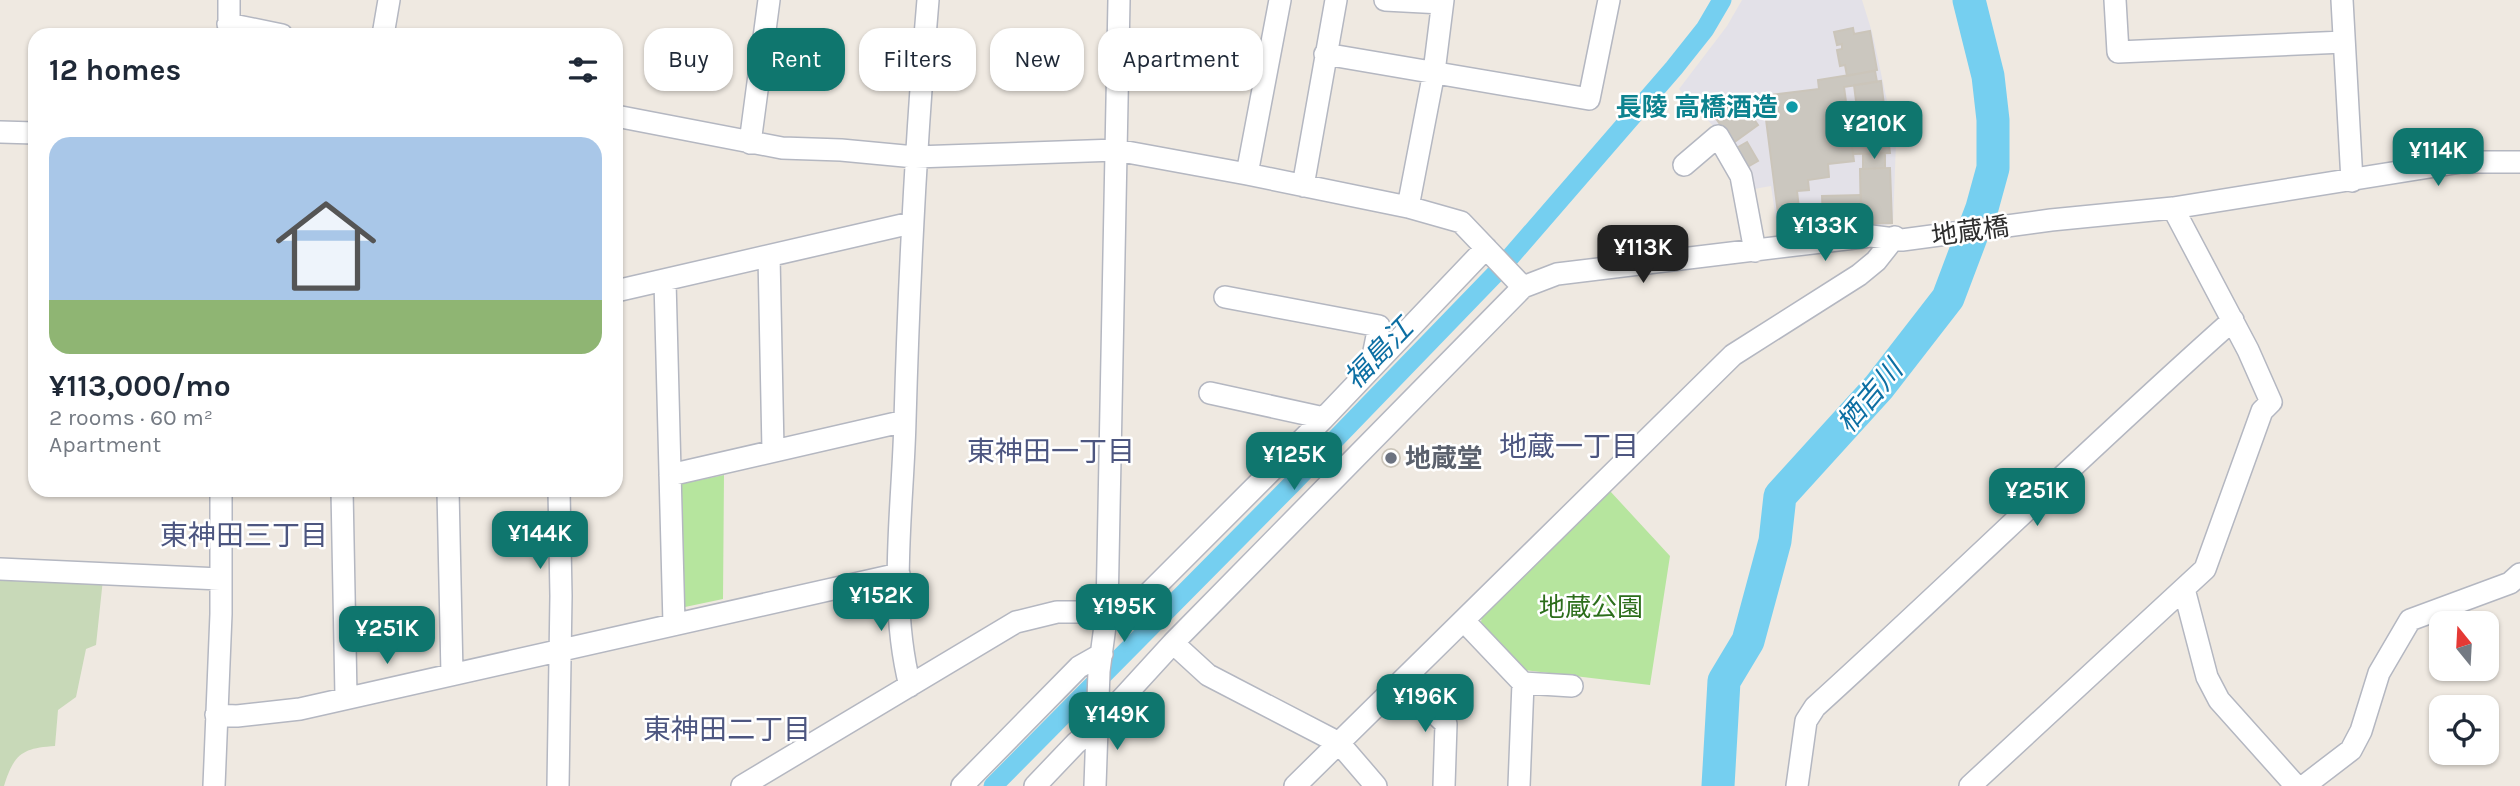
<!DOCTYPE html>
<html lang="en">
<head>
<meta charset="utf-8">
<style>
	:root { --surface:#fff; --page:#f6f6f7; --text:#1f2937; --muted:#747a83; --accent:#0f766e }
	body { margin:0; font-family:Karla,"Noto Sans JP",sans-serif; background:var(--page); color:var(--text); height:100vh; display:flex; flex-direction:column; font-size:26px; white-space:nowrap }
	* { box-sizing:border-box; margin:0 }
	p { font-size:23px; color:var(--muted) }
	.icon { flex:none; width:38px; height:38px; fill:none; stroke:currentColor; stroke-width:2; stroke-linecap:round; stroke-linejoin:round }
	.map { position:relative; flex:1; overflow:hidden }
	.sheet { position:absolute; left:28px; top:28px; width:595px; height:469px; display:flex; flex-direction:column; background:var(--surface); border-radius:21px; box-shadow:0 2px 5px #0004 }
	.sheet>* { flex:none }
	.hud { position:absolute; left:644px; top:28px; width:665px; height:63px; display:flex; gap:14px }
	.needle { width:46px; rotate:342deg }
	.buttons { position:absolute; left:2429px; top:611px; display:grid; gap:14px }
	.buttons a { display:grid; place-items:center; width:70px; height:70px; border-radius:14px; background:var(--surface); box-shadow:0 2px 5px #0004; font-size:35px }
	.price { position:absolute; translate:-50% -60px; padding:0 16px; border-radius:14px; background:var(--accent); color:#fff; font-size:23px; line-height:46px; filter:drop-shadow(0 2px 4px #0008) }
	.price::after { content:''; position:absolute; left:50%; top:42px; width:21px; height:16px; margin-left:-10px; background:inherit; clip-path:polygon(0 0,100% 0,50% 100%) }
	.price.on { background:#222; color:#fff }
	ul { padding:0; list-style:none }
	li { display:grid; align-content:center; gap:14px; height:371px; padding:0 21px }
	li span { display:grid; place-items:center; height:217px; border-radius:21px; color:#555 }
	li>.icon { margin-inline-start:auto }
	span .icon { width:126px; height:126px; fill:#fffc; stroke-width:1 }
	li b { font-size:30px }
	h2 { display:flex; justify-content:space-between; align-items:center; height:84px; padding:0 21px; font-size:30px }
	.tag { padding:0 24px; border-radius:21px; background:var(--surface); box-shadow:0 2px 5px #0004; font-size:24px; line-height:63px }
	.tag.on { background:var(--accent); color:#fff }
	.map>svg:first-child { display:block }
	.industrial { fill:#e3e1e8 }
	.green { fill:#b6e59e }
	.cemetery { fill:#c8d9b8 }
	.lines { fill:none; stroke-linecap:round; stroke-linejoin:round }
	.canal { stroke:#75cff0; stroke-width:19 }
	.river { stroke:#75cff0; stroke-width:33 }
	.building { fill:#cbc7bf; stroke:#cbc5ba; stroke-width:2 }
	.minor-casing { stroke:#b4b7c1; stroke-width:24 }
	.minor { stroke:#fff; stroke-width:21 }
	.culture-dot { fill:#0f9aa8; stroke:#fff; stroke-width:2.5 }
	.worship-dot { fill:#6b7280; stroke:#fff; stroke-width:2.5 }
	.labels { text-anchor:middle; stroke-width:5; stroke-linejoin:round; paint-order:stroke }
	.culture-label { font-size:26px; font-weight:bold; fill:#0d838f; stroke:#fff; text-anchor:end }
	.street-label { font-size:26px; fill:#2e2e2e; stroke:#fff }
	.worship-label { font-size:26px; font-weight:bold; fill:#5b616d; stroke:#fff; text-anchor:start }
	.park-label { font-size:26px; fill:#2c6e1b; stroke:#fff }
	.water-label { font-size:28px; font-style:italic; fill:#0d6fa3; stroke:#fff }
	.neighbourhood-label { font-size:28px; fill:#4d5680; stroke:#fff }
</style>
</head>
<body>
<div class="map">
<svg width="2520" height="786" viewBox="0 0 2520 786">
	<rect width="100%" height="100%" fill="#efe9e1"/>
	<!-- industrial -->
	<path class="industrial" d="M1742,0H1862L1872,32L1896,142L1893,224L1779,240L1771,186L1748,190L1718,126L1714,127L1679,89L1727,26Z"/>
	<!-- green -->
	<path class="green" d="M724,475L723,599L685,607L680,484Z
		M1610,491L1670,556L1650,685L1523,670L1480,628L1482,616Z"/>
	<!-- cemetery -->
	<path class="cemetery" d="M0,575L103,579L96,645L86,649L76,697L58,710L55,746C22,748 14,754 4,786H0Z"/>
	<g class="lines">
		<!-- canal -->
		<path class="canal" d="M993,786L1292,484L1499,270L1674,68L1705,29L1722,0"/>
		<!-- river -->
		<path class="river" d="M1718,786L1724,681L1748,641L1775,541L1780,496L1879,387L1948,298L1982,208L1993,168V120L1988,76L1969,0"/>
	</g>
	<!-- building -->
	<path class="building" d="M1853,28L1854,34L1870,31L1877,70L1847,76L1845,65L1840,66L1837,50L1842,49V44L1837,45L1834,32Z
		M1875,71L1877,82L1844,87L1854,161L1828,164L1829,177L1808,180L1809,190L1797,191L1802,234L1781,237L1763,96L1819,89L1818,80Z
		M1881,81L1890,153L1853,154L1848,118L1858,117L1854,85Z
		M1738,97L1758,125L1733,143L1713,114Z
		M1764,106L1765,115L1753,118L1748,111Z
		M1747,142L1758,161L1744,169L1733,150Z
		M1885,153V168L1863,169V154Z
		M1890,168L1892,223L1861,224L1860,169Z
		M1861,195V218L1823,219L1822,196Z
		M1833,220L1834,230L1817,231L1816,221Z
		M1382 458a9 9 0 1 1 18 0a9 9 0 1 1-18 0Z"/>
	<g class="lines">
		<!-- minor casing -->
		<g class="minor-casing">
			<path id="minor" d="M1385,0L1442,3
				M2115,0L2118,52L2344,42
				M2342,0L2352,181
				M228,24L282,35
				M229,35V0
				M383,35L389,0
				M1325,54L1589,99L1609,0
				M616,116L782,148L841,150L915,157L1116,150L1247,174L1408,207L1461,222L1523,287
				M0,132L35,133
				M750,143L769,0
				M1684,165L1718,136L1741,176L1755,251
				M1247,174L1280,0
				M1303,186L1336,0
				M1408,207L1434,72L1443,0
				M769,256L773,450
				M665,281L674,624
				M616,291L911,223
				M1225,297L1379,326L1374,351L1380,359
				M1210,393L1324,418
				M670,475L905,421
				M342,490L346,696
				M448,490L452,674
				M0,569L220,579
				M2184,589L2207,677L2219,700L2296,786
				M1465,622L1523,683L1519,786
				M1173,643L1208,675L1339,743L1376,786
				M1402,682L1446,724L1444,786
				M1523,683L1572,686
				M910,686C888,600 903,508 905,420C909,280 916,140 928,0
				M216,715L237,716L300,709L899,574
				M214,786L221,614V490
				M558,786L561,596L559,490
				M742,786L1016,622L1057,612H1130L1324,418L1486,248
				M962,786L1079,667L1102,654
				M1035,786L1076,743L1097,726L1173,643L1523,287L1557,274L1871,236L1902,240L2051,220L2173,208L2461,162H2520
				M1095,786L1099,671L1107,611L1119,0
				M1295,786L1733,355L1859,275L1876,261L1895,237
				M1797,786L1806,721L1815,707C1956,579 2091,446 2233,320
				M1970,786L2205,569L2262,411L2271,402L2248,350L2173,208
				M2304,786L2351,750L2361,731L2379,673L2410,620L2510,583L2520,574"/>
		</g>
		<!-- minor -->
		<use href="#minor" class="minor"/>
	</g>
	<!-- markers -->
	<circle class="culture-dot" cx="1792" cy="107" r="7"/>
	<circle class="worship-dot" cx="1391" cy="458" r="7"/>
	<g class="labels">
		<!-- culture labels -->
		<g class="culture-label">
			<text x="1778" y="116">長陵 高橋酒造</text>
		</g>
		<!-- street labels -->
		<g class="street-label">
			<text transform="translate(1970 231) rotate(-8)" y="9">地蔵橋</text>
		</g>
		<!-- worship labels -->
		<g class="worship-label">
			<text x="1405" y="467">地蔵堂</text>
		</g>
		<!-- park labels -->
		<g class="park-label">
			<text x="1591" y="616">地蔵公園</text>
		</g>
		<!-- water labels -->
		<g class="water-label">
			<text transform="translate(1378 353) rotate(-46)" y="10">福島江</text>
			<text transform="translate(1869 396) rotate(-50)" y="10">栖吉川</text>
		</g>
		<!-- neighbourhood labels -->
		<g class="neighbourhood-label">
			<text x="1569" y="456">地蔵一丁目</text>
			<text x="1051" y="461">東神田一丁目</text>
			<text x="244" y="545">東神田三丁目</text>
			<text x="727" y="739">東神田二丁目</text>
		</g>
	</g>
</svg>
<div class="buttons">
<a><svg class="needle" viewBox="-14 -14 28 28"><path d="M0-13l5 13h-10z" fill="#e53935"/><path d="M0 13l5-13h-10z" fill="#747a83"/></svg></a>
<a><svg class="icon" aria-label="locate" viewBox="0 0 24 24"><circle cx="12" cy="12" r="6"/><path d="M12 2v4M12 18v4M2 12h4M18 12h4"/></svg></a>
</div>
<b class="price" style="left:1874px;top:161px">¥210K</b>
<b class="price" style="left:2438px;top:188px">¥114K</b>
<b class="price" style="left:1825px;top:263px">¥133K</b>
<b class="price on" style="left:1643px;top:285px">¥113K</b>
<b class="price" style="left:1294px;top:492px">¥125K</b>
<b class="price" style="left:2037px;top:528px">¥251K</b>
<b class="price" style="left:540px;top:571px">¥144K</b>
<b class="price" style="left:881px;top:633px">¥152K</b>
<b class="price" style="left:1124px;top:644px">¥195K</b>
<b class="price" style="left:387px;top:666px">¥251K</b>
<b class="price" style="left:1425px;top:734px">¥196K</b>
<b class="price" style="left:1117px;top:752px">¥149K</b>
<div class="hud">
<a class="tag">Buy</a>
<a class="tag on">Rent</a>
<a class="tag">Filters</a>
<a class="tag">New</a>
<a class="tag">Apartment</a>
</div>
<section class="sheet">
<h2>12 homes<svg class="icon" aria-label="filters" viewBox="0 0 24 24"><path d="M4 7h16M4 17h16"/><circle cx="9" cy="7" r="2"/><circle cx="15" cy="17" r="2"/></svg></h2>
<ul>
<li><span style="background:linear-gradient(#a9c7e8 75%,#8fb573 0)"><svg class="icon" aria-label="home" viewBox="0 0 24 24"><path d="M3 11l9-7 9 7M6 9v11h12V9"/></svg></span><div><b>¥113,000/mo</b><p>2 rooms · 60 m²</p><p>Apartment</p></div></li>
</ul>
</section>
</div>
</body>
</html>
